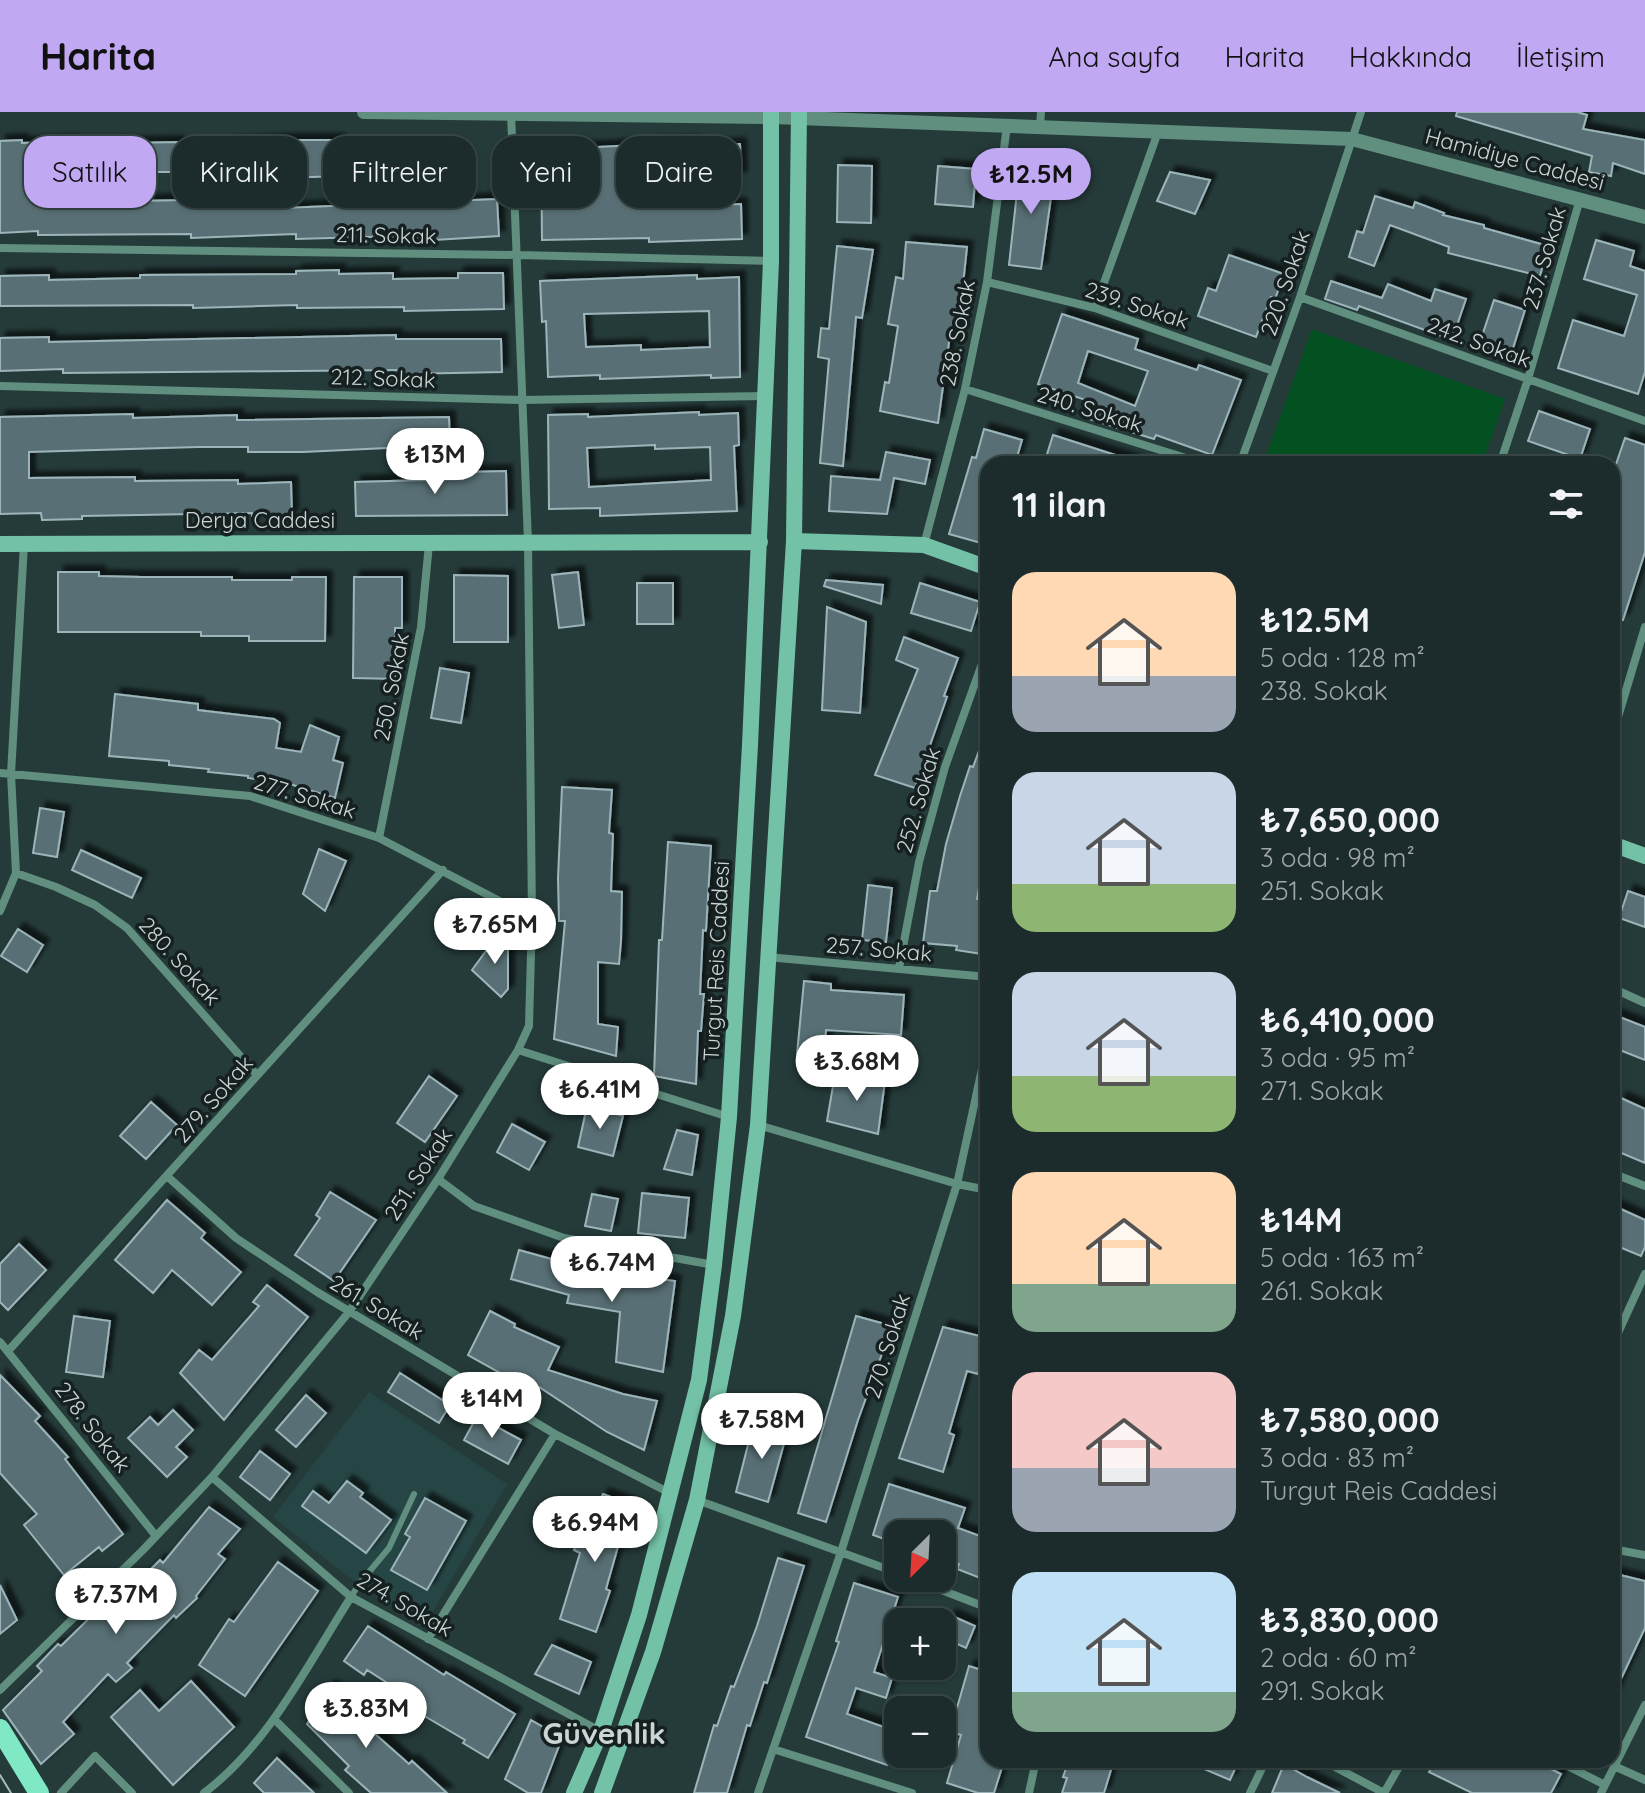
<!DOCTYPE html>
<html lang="tr">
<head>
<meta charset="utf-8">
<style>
	:root { --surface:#1c2c2c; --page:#293838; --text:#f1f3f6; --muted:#a0a7a9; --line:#3a4848; --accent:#c0a8f3 }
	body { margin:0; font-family:Quicksand,sans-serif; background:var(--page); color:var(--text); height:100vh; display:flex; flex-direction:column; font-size:30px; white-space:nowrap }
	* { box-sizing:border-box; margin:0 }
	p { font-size:26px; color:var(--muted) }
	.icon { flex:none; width:44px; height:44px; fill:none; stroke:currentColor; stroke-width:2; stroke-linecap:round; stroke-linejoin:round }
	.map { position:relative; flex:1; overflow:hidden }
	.panel { position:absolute; left:980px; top:344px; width:640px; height:1312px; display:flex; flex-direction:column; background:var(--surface); border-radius:24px; box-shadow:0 2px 6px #0004,0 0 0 2px var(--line) }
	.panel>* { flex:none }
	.hud { position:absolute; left:24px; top:24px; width:760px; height:72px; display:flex; gap:16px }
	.needle { width:52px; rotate:204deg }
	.controls { position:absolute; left:884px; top:1408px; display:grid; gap:16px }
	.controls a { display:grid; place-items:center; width:72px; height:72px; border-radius:16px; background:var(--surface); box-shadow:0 2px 6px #0004,0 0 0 2px var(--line); font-size:40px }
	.price { position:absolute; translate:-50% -68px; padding:0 18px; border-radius:28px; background:#fff; color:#222; font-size:26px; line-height:52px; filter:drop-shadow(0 2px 4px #0008) }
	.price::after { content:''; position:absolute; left:50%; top:48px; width:24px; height:18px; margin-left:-12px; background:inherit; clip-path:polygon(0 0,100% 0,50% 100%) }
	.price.active { background:var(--accent); color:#111 }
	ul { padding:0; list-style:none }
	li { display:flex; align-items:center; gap:24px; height:200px; padding:0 32px }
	li span { display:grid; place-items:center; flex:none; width:224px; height:160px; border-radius:24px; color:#555 }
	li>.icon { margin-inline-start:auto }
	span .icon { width:96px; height:96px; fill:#fffc; stroke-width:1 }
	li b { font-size:34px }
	h2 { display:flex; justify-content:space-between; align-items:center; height:96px; padding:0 32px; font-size:34px }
	.chip { padding:0 28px; border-radius:24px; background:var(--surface); box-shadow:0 2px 6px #0004,0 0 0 2px var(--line); font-size:28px; line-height:72px }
	.chip.active { background:var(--accent); color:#111 }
	header { display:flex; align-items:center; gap:48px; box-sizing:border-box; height:112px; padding:0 40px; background:var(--accent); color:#111 }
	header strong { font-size:38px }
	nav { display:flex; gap:44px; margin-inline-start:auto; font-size:28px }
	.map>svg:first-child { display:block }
	.built { fill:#264645 }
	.green { fill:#035120 }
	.building { fill:#586f74; stroke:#9cb5ba; stroke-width:2; fill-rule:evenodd; filter:url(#shadow) }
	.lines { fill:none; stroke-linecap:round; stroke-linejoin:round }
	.service { stroke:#608f7f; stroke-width:6 }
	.minor { stroke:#608f7f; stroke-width:8 }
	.tertiary { stroke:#608f7f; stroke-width:14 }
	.secondary { stroke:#73c2a7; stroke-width:16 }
	.primary { stroke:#81e8c6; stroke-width:20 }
	.tram { stroke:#acbab9; stroke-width:2 }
	.labels { text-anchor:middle; stroke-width:7; stroke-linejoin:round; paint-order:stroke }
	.street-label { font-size:22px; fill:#c9d6d5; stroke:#162020 }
	.district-label { font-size:30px; font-weight:bold; fill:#c9d6d5; stroke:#162020 }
</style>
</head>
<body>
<header>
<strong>Harita</strong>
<nav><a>Ana sayfa</a><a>Harita</a><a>Hakkında</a><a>İletişim</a></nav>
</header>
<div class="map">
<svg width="1645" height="1681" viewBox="0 0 1645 1681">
	<defs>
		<filter id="shadow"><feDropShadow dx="6" dy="-6" stdDeviation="2" flood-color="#0009"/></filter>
	</defs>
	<rect width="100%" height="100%" fill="#253b3a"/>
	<!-- built -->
	<path class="built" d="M369,1280L507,1372L423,1516L346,1463L273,1405Z"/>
	<!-- green -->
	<path class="green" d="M1312,217L1505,287L1482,352H1263Z"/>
	<!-- building -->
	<path class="building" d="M1457,0H1577L1587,3L1583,17L1645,28V62L1613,51L1611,64L1589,60L1592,44L1456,4Z
		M22,28V31L73,29L74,32L178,30V35L283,28H339L340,34L385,32L386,55L341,57V64L283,66L284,96L497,87L499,124L402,130V124L296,127V122L191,126V122L38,123V119L0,121V29ZM134,60H243L244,87L76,90L75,63Z
		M692,30V34L740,32L741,65L704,66V61L633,63L635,91H692V94L741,92L742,127L649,130V126L542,128L541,34L579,32V36Z
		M838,53L872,54L871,111L837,110Z
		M1020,53L1055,57L1041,157L1009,153Z
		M938,54L976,57L973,95L935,92Z
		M1170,60L1210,68L1195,102L1157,89Z
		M1375,84L1413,96L1415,90L1444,101L1443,103L1484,113V116L1548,134L1540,164L1448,141L1449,135L1390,113L1374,154L1349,145L1357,119L1363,121Z
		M1596,128L1634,139L1630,154L1645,159V260L1638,282L1558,256L1573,208L1624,224L1637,183L1584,167Z
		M906,130L967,135L964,163L954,223H950L938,311L880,299L885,270L889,271L898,214L888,212L896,165L903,167Z
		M837,134L873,138L862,206L856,205L843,354L820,351L829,247L818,245L821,216L829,217Z
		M1229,143L1284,162L1275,187L1271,185L1256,225L1198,204L1208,176L1216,179Z
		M339,158V162L393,161V167L458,166V161H503L504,197L404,199V195L297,196V193L193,196V193L0,194V164L49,163V168L140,166V163L296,162V159Z
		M697,163V167L739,165L740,265L711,266V263L600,267V263L548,265L546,209L542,210L540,169ZM709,199L710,235L641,238V233L586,235L584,202Z
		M1331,169L1382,186L1388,172L1431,189L1435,177L1466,187L1452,228L1359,194L1357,198L1325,187Z
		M1494,188L1525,198L1510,246L1478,236Z
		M1062,202L1138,227L1135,237L1197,258L1199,253L1241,268L1212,343L1156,323L1154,327L1083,305L1089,289L1038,272ZM1088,239L1148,259L1135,294L1078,271Z
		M396,223V227H501L502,260L405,262L404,258L63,261V257L0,259V226L49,225V230Z
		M1539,299L1590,317L1580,347L1528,329Z
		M699,300V303L738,301L739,333L734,334L737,399L600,404V396L549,397L548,303L588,302V305ZM655,333V337L710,335L711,368L589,375L587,336Z
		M133,302V306L237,303V308L449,305L450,333L303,340H248V335H198L29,340V366L135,365V369L238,368V372L291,370L292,404H252V401L82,404V407L42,408L41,401L0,402V305Z
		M984,317L1022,328L1015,352H988V433L949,422L972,345L976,346Z
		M1053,323L1134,349V352H1044Z
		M1625,326L1645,333V440L1623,508L1612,504V364Z
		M886,340L930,348L925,372L894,366L887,402L829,399L831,364L880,368Z
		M506,359L507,403L356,404L355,370L463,367V360Z
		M58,460H99V464L141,465H232V468H292V465H326L325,529H249V524H201V520H58Z
		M578,460L584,513L559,516L552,463Z
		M454,463L508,464V530H454Z
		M354,465H402V516H395V567L353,566Z
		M826,468L883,473L881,492L824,474Z
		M637,471H673V512H637Z
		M920,471L980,490L971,519L911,501Z
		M827,495L866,510L860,601L822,598Z
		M904,525L958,546L944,584L947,585L915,676L875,663L918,557L896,548Z
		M440,556L469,561L461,611L431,606Z
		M115,582L198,592V598L274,607L280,611L276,636L301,640L310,613L339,625L333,648L343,651L335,686L270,666L268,669L248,666V664L208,660L209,657L169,653V649L109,644Z
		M986,620H988V724L977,787L988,789V843L956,838L957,834L923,831L930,779H937L946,732L960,684L970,654L973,655Z
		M562,675L612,678L609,721L613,722L611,779L622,780L621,829L619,852L598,850V912L618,915L616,944L554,927L565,809H559L558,766Z
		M40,696L64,700L57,745L33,741Z
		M668,730L711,734L706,819L703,818L700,882H704L701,919H698L696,972L654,964L659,828H662Z
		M319,737L346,749L325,799L303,782Z
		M81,738L141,766L132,786L72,758Z
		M868,773L892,776L886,830L862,828Z
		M1628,779L1645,785V815L1619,806Z
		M18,817L43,833L27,860L1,844Z
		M499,821L508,829V877L501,885L472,858Z
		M804,869L831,872V878L904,883L901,923L826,918L824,945L797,942Z
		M1612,902L1645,915V948L1612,935Z
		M835,962L885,969L878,1022L827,1009Z
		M429,964L457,984L425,1030L397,1011Z
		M1621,986L1645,997V1051L1612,1037V1006Z
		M151,990L177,1013L146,1047L120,1024Z
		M587,994L623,1004L613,1044L578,1035Z
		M512,1012L545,1030L529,1058L497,1040Z
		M677,1018L698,1023L692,1063L664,1057Z
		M330,1080L376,1108L334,1169L295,1143L320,1106L316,1103Z
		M642,1081L689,1086L685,1126L638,1121Z
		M592,1082L618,1087L611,1119L585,1114Z
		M167,1088L205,1121L201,1126L241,1160L212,1193L172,1158L153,1181L115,1148Z
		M1612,1093L1645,1108V1135L1641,1144L1612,1132Z
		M19,1132L46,1158L8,1198L0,1190V1152Z
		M519,1138L562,1150L561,1153L675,1169L663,1260L616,1250L620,1200L567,1191L569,1183L511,1167Z
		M267,1173L308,1205L224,1308L180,1261L199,1238L212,1248L259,1194L253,1190Z
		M490,1199L515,1212L514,1215L559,1235L548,1258L623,1282L657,1289L644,1338L607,1320L539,1275L536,1281L468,1243Z
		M74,1204L110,1209L103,1265L66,1260Z
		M856,1204L892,1214L858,1308L826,1410L798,1401Z
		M943,1215L988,1226V1233L978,1262L967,1259L949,1321L954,1323L943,1360L899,1346Z
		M400,1261L450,1293L439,1311L388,1280Z
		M0,1263L40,1304L35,1309L68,1345L65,1347L123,1422L102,1439L99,1435L64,1463L24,1413L37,1402L0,1361Z
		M306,1283L326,1301L296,1335L276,1318Z
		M173,1298L193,1318L176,1335L187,1345L167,1365L128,1326L150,1305L158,1313Z
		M477,1304L521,1328L508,1352L464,1328Z
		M754,1309L788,1317L768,1390L736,1380Z
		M260,1339L290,1362L270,1388L240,1365Z
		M347,1369L363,1381L360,1385L391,1408L366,1441L302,1394L313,1379L329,1391Z
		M889,1372L965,1396L958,1416L988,1427V1469L957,1457L959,1452L942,1446V1422H898V1432L873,1423Z
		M603,1382L630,1392L606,1477L610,1479L596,1520L560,1507L580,1441L574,1438Z
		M425,1386L466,1409L427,1478L391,1458L410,1425L405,1422Z
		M209,1395L240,1417L218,1442L225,1447L196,1484L197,1486L176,1506L174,1503L127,1551L132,1556L116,1570L108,1562L63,1610L74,1622L41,1652L3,1598L42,1559L37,1554L58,1532L61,1534L120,1476L126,1482L160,1448L163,1451Z
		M778,1446L804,1454L767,1571L764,1570L750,1614L747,1613L727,1681H694L714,1613L717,1614L731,1574L734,1575L757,1514Z
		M278,1450L318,1479L245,1584L199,1553L229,1507L234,1510Z
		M1612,1461L1645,1469V1516L1612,1586Z
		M854,1471L898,1485L874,1560L892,1566L886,1586L856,1576L847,1602L898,1620L887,1653L806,1625L839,1530L836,1529Z
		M0,1473L17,1508L0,1522Z
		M950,1503L975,1514L966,1536L942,1525Z
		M368,1514L444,1563L446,1560L515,1602L488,1646L463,1631L465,1628L421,1602L425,1595L367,1558L364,1563L344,1549Z
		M552,1533L591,1550L579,1582L535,1562Z
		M969,1554L988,1560V1648L1003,1652L994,1681H978L947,1671L961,1623L950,1620Z
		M191,1569L234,1615L173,1673L111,1605L140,1578L159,1599Z
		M330,1574L357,1595L355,1597L378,1618L374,1621L409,1652L412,1649L447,1681H371L345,1658L349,1654L307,1612Z
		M531,1608L562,1626L541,1681H528L505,1667Z
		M277,1646L314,1681H264L254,1671Z
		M1069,1648H1114L1104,1681H1062L1067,1666L1063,1665Z
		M1183,1648H1239L1230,1668Z
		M1435,1648H1533L1561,1662L1551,1681H1472L1429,1660Z
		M1284,1652L1307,1665L1340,1681H1272Z"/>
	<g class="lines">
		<!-- service -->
		<path class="service" d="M351,1485L359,1472L389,1436L414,1382"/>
		<!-- minor -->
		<path class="minor" d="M1040,15L1041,0
			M0,136L518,143L770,149
			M987,170L1095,196L1273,259
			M1300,185L1645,309
			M1095,196L1158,20
			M0,274L522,288L764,284
			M965,277L1205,352
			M1240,352L1300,185L1361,0
			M1500,352L1528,267L1580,87
			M924,433L965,277L987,170L1007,13
			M1612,625L1645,515
			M0,661L250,684L379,726L532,806
			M379,726L421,515L429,432
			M1612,749L1617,734
			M16,761L56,775L95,793L127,816L257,963
			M0,799L16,761L11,662L24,432
			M767,845L988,865
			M899,856L919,750L945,655L988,535
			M1612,876L1645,891
			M518,938L729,1005
			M758,1013L957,1072L988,1078
			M1612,1061L1645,1074
			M168,1065L236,1126L317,1180L555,1322L668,1380
			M438,1067L474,1094L564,1126L714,1153
			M0,1230L156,1424
			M1612,1234L1645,1162
			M9,1238L443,758
			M212,1365L351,1485L600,1619
			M697,1388L898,1461
			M1612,1437L1645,1443
			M910,1466L988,1496
			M428,1527L555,1322
			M0,1578L143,1438L212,1365L349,1200L438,1067L518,938L529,914L532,806L528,430L511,1
			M274,1607L349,1681
			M773,1637L912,1681
			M1322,1648L1384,1681
			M1556,1648L1605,1673
			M1614,1654L1645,1668
			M61,1681L95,1644L132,1681
			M204,1681C269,1632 308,1552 351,1485
			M758,1681L841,1440L957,1072L988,929
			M1029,1681L1036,1648
			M1250,1681L1266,1648
			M1384,1681L1403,1648
			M1601,1681L1645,1593"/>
		<!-- tertiary -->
		<path class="tertiary" d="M364,0L772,5L1352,27L1645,105"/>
		<!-- secondary -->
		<path class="secondary" d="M794,429L924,433L988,456
			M0,432L760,430
			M1612,732L1645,744
			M574,1681L601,1619L639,1503L699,1268L714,1153L729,1005L750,633L771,149V0
			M602,1681L653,1540L697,1388L733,1204L758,1013L794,429L799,0"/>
		<!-- primary -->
		<path class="primary" d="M0,1617L39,1681"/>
		<!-- tram -->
		<path class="tram" d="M0,1663L11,1681"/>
	</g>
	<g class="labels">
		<!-- street labels -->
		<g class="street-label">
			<text transform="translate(1515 47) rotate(15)" y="8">Hamidiye Caddesi</text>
			<text transform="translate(386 123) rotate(1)" y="8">211. Sokak</text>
			<text transform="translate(1544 146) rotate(-74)" y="8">237. Sokak</text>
			<text transform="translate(1285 171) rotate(-71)" y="8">220. Sokak</text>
			<text transform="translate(1137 193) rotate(18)" y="8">239. Sokak</text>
			<text transform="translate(957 221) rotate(-79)" y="8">238. Sokak</text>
			<text transform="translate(1479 230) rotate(20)" y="8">242. Sokak</text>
			<text transform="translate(383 266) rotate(2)" y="8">212. Sokak</text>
			<text transform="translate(1090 297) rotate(17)" y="8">240. Sokak</text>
			<text x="260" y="416">Derya Caddesi</text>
			<text transform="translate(391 575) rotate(-79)" y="8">250. Sokak</text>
			<text transform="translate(305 684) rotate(17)" y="8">277. Sokak</text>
			<text transform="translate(918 688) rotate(-74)" y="8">252. Sokak</text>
			<text transform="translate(879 837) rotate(5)" y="8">257. Sokak</text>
			<text transform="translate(180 849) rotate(48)" y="8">280. Sokak</text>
			<text transform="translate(716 849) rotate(-87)" y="8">Turgut Reis Caddesi</text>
			<text transform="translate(213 987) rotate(-49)" y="8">279. Sokak</text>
			<text transform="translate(418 1062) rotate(-57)" y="8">251. Sokak</text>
			<text transform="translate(377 1195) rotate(31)" y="8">261. Sokak</text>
			<text transform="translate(887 1234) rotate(-73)" y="8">270. Sokak</text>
			<text transform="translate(93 1315) rotate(52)" y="8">278. Sokak</text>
			<text transform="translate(405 1492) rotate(30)" y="8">274. Sokak</text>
		</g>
		<!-- district labels -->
		<g class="district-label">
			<text x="604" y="1632">Güvenlik</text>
		</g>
	</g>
</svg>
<div class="controls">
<a><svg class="needle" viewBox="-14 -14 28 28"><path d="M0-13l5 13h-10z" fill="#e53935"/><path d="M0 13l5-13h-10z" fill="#a0a7a9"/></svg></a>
<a>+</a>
<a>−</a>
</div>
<b class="price active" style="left:1031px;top:104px">₺12.5M</b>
<b class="price" style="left:435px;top:384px">₺13M</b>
<b class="price" style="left:495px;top:854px">₺7.65M</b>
<b class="price" style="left:857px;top:991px">₺3.68M</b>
<b class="price" style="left:600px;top:1019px">₺6.41M</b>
<b class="price" style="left:612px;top:1192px">₺6.74M</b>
<b class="price" style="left:492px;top:1328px">₺14M</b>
<b class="price" style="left:762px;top:1349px">₺7.58M</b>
<b class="price" style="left:595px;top:1452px">₺6.94M</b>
<b class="price" style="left:116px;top:1524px">₺7.37M</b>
<b class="price" style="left:366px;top:1638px">₺3.83M</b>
<div class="hud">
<a class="chip active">Satılık</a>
<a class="chip">Kiralık</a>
<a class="chip">Filtreler</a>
<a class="chip">Yeni</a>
<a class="chip">Daire</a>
</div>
<section class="panel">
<h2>11 ilan<svg class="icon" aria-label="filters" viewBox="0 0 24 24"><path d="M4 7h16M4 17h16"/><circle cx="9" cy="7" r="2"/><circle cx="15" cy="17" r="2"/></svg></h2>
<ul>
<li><span style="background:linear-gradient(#ffd9b3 65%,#9aa5b1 0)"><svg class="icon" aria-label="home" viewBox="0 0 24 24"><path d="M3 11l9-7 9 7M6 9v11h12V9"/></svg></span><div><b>₺12.5M</b><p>5 oda · 128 m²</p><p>238. Sokak</p></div></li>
<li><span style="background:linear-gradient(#c9d6e8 70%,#8fb573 0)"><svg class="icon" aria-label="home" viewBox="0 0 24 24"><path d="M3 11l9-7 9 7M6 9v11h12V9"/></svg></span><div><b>₺7,650,000</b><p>3 oda · 98 m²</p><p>251. Sokak</p></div></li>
<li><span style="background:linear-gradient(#c9d6e8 65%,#8fb573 0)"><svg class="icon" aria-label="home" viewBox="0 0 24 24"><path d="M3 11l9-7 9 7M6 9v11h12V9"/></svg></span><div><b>₺6,410,000</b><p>3 oda · 95 m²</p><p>271. Sokak</p></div></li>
<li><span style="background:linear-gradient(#ffd9b3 70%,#7fa58c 0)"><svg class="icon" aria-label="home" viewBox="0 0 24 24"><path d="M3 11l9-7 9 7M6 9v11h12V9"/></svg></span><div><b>₺14M</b><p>5 oda · 163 m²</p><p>261. Sokak</p></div></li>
<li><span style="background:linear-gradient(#f6c9c9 60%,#9aa5b1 0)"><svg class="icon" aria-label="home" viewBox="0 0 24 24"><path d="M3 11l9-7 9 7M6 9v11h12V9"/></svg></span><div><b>₺7,580,000</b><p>3 oda · 83 m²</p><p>Turgut Reis Caddesi</p></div></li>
<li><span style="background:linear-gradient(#bfe0f5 75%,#7fa58c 0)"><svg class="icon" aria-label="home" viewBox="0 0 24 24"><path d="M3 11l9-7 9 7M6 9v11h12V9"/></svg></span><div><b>₺3,830,000</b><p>2 oda · 60 m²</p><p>291. Sokak</p></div></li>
</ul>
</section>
</div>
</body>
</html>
